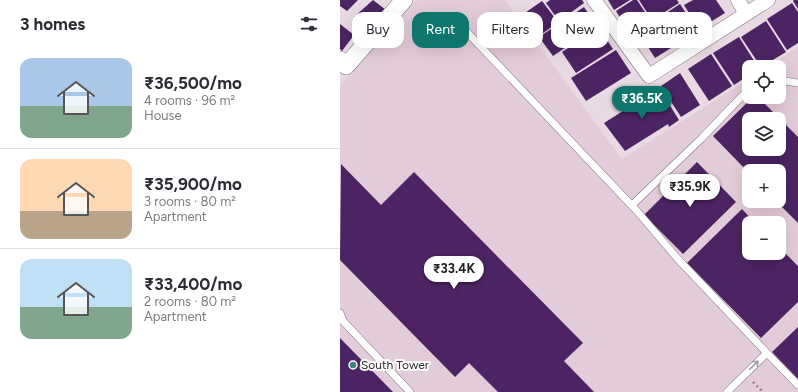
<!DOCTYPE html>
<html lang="en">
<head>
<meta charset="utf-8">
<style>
	:root { --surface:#fff; --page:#f2f2f3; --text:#2b2b33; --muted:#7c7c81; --line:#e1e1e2; --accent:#0f766e }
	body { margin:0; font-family:Figtree,sans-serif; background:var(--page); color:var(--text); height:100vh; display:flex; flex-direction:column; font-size:15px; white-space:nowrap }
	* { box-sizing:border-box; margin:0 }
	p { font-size:13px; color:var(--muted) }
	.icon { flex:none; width:22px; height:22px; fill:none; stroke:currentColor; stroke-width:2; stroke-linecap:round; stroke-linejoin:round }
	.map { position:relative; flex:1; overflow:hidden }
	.side { display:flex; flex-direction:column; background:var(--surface); width:340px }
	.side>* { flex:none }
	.guide { position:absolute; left:12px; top:12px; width:380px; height:36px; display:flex; gap:8px }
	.tools { position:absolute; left:402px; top:60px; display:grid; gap:8px }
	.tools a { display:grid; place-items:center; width:44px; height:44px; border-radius:8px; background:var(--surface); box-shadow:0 4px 16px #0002; font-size:20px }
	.price { position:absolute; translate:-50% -34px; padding:0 9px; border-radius:14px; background:#fff; color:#222; font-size:13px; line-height:26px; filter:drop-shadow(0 1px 2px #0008) }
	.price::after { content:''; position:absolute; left:50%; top:24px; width:12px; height:9px; margin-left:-6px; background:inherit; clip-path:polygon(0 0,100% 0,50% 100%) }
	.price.current { background:var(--accent); color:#fff }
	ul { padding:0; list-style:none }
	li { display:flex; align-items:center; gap:12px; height:100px; padding:0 20px }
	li+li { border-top:1px solid var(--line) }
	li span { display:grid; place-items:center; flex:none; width:112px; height:80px; border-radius:12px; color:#555 }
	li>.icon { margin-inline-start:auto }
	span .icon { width:48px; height:48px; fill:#fffc; stroke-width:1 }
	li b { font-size:17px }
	h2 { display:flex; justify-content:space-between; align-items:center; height:48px; padding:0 20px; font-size:17px }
	.pill { padding:0 14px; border-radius:12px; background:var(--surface); box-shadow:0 4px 16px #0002; font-size:14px; line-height:36px }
	.pill.current { background:var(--accent); color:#fff }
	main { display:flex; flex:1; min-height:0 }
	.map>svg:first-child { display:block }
	.built { fill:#e3ccd9; fill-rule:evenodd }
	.building { fill:#4c2463; fill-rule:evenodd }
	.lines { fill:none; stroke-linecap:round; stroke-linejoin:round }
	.service-casing { stroke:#81737b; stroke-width:8 }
	.minor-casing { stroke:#81737b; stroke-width:15 }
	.tertiary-casing { stroke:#81737b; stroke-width:18 }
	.path { stroke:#897e84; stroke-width:2.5; stroke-dasharray:2 3; stroke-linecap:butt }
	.service { stroke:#fff; stroke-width:7 }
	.minor { stroke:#fff; stroke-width:14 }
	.tertiary { stroke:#fff; stroke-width:17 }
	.oneway { stroke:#a19ea0 }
	.poi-dot { fill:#3f847b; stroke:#fff; stroke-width:1.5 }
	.labels { text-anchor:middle; stroke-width:4; stroke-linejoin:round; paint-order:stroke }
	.poi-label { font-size:12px; fill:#2e282b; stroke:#fff; text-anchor:start }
</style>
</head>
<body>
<main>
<section class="side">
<h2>3 homes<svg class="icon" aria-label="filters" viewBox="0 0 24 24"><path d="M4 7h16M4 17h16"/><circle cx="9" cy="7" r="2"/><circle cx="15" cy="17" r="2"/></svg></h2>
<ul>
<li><span style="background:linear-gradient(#a9c7e8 60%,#7fa58c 0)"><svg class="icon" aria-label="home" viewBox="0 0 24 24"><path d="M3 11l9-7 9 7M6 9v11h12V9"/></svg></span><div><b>₹36,500/mo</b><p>4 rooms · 96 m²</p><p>House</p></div></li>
<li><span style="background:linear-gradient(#ffd9b3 65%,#b9a48a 0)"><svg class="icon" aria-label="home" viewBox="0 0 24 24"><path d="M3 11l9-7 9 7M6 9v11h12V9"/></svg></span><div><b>₹35,900/mo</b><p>3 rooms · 80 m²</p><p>Apartment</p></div></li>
<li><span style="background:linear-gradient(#bfe0f5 60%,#7fa58c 0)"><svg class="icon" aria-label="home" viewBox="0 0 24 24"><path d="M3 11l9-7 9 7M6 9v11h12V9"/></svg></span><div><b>₹33,400/mo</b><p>2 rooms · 80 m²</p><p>Apartment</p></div></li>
</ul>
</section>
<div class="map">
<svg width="458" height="392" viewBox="0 0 458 392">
	<rect width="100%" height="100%" fill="#e9d9e2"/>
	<!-- built -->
	<path class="built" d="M77,0H165L282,159L409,79V97H439V67H427L458,47V392H0V85ZM409,119H439V149H409ZM409,171H439V201H409ZM409,223H439V253H409Z"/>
	<!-- building -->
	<path class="building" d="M0,0H18L7,11L0,6Z
		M33,0L46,10L31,30L14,17Z
		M210,0H242L244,3L219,21L206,3Z
		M268,0H290L274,10Z
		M293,0H297L311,21L290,34L276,11Z
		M299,0H337L339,3L312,20Z
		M353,0H376L385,13L359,29L344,5Z
		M454,0H458V9L453,1Z
		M202,1L218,22L198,37L182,15Z
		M452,3L458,12V43L447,50L427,19Z
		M340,4L359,33L336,48L317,19Z
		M244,7L257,26L213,56L199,37Z
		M426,21L446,52L421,67L401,37Z
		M316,23L331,48L315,58L299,33Z
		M0,24L14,35L2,51L0,49Z
		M259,28L273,49L236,73L222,52Z
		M399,37L418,67H409V75L394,85L373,53Z
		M276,50L291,73L246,101L231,78Z
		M371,54L392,86L369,101L348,69Z
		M340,73L360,105L341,117L321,86Z
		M319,88L339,120L329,127L328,124L285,151L264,123Z
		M413,97H418L458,137V223L436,201H439V171H409V173L373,136ZM409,119H439V149H409Z
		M357,162L396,202L343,254L304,215Z
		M1,164L41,205L74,172L243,343L224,361L254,392H158L129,363L115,377L0,260Z
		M402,209L415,223H409V253H439V247L458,266V302L421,338L347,263Z
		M458,327V379L432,352Z
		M0,338L53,392H0Z"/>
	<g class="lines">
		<!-- service casing -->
		<g class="service-casing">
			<path id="service" d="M126,31L297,211L337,258L427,353
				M439,80L458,83
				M292,205L362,138L403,95L409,91
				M0,313L3,321L70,392
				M387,392L427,353L458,385"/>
		</g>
		<!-- minor casing -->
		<g class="minor-casing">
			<path id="minor" d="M254,0L309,76L428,0
				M398,0L406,14"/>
		</g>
		<!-- tertiary casing -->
		<g class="tertiary-casing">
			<path id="tertiary" d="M0,60L6,66L64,0"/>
		</g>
		<!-- path -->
		<path class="path" d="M413,382L423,392"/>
		<!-- service -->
		<use href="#service" class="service"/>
		<!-- minor -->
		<use href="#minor" class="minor"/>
		<!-- tertiary -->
		<use href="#tertiary" class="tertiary"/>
	</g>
	<!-- one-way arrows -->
	<defs><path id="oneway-shaft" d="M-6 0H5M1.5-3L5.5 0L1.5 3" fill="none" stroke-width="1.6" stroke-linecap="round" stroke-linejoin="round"/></defs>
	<use class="oneway" href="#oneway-shaft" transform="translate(414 365) rotate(-44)"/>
	<!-- markers -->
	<circle class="poi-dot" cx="13" cy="365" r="4"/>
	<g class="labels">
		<!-- poi labels -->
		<g class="poi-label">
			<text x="21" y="369">South Tower</text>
		</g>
	</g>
</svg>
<div class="tools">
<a><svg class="icon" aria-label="locate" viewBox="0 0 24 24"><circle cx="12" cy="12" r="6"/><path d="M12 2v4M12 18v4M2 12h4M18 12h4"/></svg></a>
<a><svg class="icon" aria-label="layers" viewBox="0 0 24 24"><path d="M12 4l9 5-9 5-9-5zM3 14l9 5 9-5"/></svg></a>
<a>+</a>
<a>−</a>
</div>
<b class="price current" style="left:302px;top:120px">₹36.5K</b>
<b class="price" style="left:350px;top:208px">₹35.9K</b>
<b class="price" style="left:114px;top:290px">₹33.4K</b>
<div class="guide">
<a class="pill">Buy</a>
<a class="pill current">Rent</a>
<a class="pill">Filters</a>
<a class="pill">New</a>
<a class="pill">Apartment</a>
</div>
</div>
</main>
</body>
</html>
